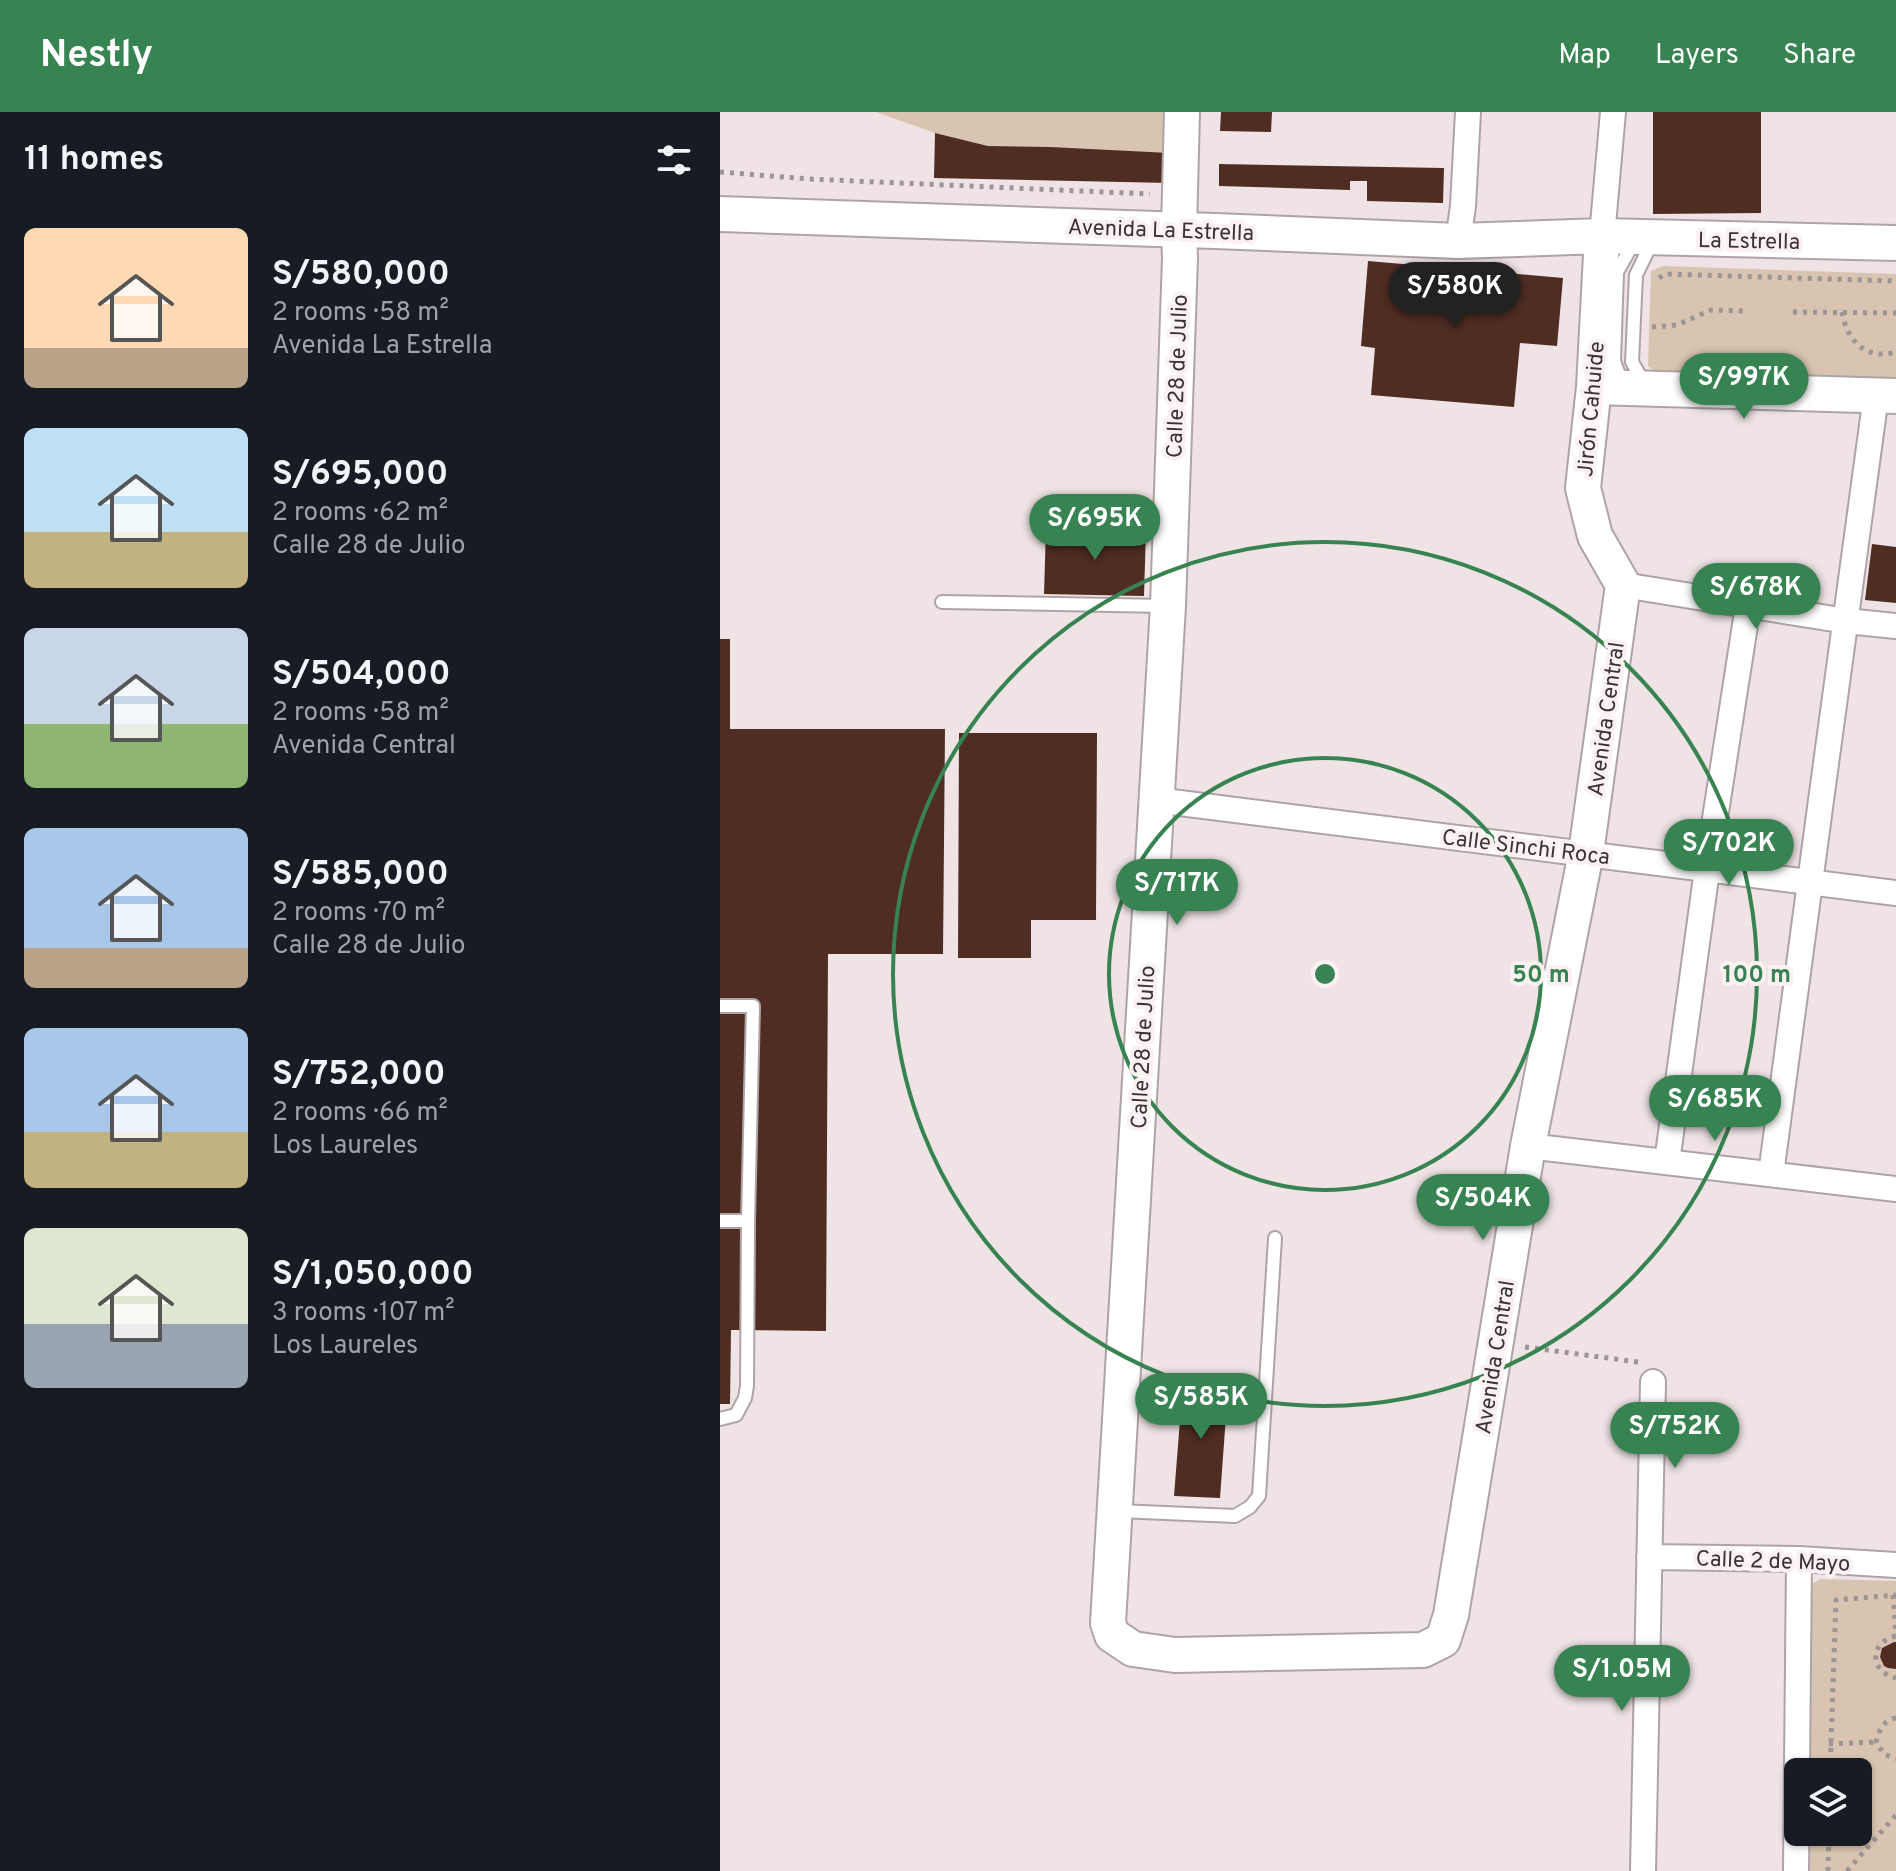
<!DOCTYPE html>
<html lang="en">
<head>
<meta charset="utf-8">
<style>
	:root { --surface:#171b24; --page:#242831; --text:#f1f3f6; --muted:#9ea1a6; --accent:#378351 }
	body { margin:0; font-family:Overpass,sans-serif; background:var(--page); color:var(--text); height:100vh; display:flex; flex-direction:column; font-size:30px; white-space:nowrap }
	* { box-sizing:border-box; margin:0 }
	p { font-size:26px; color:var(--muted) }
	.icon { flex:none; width:44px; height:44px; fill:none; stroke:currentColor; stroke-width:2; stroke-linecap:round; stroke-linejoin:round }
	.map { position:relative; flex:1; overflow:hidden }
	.details { display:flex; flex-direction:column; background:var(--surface); width:720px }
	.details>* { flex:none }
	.buttons { position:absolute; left:1064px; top:1646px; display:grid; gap:16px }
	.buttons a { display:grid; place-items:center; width:88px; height:88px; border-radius:12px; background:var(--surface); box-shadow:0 2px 6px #0004; font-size:40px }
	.price { position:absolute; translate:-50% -68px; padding:0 18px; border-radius:28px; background:var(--accent); color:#fff; font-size:26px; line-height:52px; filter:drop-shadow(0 2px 4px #0008) }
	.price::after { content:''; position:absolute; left:50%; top:48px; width:24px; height:18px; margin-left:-12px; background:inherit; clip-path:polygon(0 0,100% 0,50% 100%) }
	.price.current { background:#222; color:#fff }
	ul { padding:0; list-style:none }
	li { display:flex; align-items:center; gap:24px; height:200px; padding:0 24px }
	li span { display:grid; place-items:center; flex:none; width:224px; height:160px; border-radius:12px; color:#555 }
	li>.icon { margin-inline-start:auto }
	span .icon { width:96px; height:96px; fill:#fffc; stroke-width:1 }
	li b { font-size:34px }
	h2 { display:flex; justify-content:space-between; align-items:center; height:96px; padding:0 24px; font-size:34px }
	header { display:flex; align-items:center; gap:48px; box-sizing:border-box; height:112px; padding:0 40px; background:var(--accent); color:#fff }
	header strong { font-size:38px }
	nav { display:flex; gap:44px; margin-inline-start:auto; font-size:28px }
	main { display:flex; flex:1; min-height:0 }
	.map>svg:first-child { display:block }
	.green { fill:#d8c4b0 }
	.building { fill:#4f2d23 }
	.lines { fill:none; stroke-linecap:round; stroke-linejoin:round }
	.lane-casing { stroke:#afa4a5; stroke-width:16 }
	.street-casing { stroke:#afa4a5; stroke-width:28 }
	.secondary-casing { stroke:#afa4a5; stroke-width:38 }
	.path { stroke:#9c9495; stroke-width:5; stroke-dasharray:4 6; stroke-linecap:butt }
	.lane { stroke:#fff; stroke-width:12 }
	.street { stroke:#fff; stroke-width:24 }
	.secondary { stroke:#fff; stroke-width:34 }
	.ring { fill:none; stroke:#378351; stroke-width:4 }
	.labels { text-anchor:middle; stroke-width:8; stroke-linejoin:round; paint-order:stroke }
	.street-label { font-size:22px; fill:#383434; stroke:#fcf1f2 }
	.centre { fill:#378351; stroke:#fcf1f2; stroke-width:4 }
	.ring-label { font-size:24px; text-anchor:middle; font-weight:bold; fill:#378351; stroke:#fcf1f2; stroke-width:8; stroke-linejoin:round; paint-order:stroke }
</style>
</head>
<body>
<header>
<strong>Nestly</strong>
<nav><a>Map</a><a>Layers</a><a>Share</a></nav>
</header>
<main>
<section class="details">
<h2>11 homes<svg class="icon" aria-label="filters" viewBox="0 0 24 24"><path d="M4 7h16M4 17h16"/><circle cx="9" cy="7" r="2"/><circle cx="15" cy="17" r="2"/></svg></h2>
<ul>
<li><span style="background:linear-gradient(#ffd9b3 75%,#b9a48a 0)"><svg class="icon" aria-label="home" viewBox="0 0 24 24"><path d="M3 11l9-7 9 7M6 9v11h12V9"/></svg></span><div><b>S/580,000</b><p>2 rooms · 58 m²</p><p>Avenida La Estrella</p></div></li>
<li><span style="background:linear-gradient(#bfe0f5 65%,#c2b280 0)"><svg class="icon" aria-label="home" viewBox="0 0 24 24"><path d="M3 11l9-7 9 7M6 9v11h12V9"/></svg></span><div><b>S/695,000</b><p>2 rooms · 62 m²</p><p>Calle 28 de Julio</p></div></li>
<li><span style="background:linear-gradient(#c9d6e8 60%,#8fb573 0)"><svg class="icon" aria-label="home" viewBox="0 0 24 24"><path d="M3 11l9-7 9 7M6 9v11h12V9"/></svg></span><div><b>S/504,000</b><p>2 rooms · 58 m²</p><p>Avenida Central</p></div></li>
<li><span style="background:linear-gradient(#a9c7e8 75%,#b9a48a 0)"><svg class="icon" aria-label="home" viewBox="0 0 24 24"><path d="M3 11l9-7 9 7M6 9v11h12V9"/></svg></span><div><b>S/585,000</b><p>2 rooms · 70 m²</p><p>Calle 28 de Julio</p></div></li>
<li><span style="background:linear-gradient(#a9c7e8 65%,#c2b280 0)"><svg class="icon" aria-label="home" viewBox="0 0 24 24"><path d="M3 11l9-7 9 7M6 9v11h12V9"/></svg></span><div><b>S/752,000</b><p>2 rooms · 66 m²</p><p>Los Laureles</p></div></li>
<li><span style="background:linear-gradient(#dfe7d0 60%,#9aa5b1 0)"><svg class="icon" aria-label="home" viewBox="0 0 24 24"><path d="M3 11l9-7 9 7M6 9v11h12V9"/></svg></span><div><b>S/1,050,000</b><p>3 rooms · 107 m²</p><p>Los Laureles</p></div></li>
</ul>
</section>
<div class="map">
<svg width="1176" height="1759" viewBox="0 0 1176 1759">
	<rect width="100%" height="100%" fill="#efe3e5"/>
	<!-- green -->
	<path class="green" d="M156,0H452L450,41L268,34L215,21Z
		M943,154L1176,162V273L941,265L928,254L931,159Z
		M1101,1467L1176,1469V1759H1085L1086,1720H1138V1660H1086L1089,1479L1093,1471Z"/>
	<!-- building -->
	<path class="building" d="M501,0H552L551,20L500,19Z
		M933,0H1041V101L933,102Z
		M215,21L268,34L330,35L450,41V71L214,66Z
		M499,52L724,56L723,91L647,89V69H630V78L499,74Z
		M648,149L843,166L837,234L800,231L794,295L651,283L655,236L641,234Z
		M326,416L426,418L424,484L324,482Z
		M1152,432L1176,435V491L1145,488Z
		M0,527H10V617H225L223,842H108L106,1219L11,1218L10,1292H0Z
		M239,621H377L376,808H311V846H238Z
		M463,1270L508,1276L500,1386L454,1384Z
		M1174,1530H1176V1557L1168,1556L1164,1554L1160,1545L1162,1536Z"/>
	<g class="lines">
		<!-- lane casing -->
		<g class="lane-casing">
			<path id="lane" d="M902,271L894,249L897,160L915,128
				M924,271L912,250L916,163L933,128
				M222,490L446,494
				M0,894H33L28,1109L27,1274L25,1286L16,1303L0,1307
				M0,1109H28
				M398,1399L515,1404L530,1395L539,1384L555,1126"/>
		</g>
		<!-- street casing -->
		<g class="street-casing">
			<path id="street" d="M882,124L893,0
				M738,129L743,94L748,0
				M903,473L1126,509L1176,514
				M436,688L1176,781
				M808,1034L1176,1077
				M947,1050L987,758L1028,494
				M1051,1062C1084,802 1122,544 1156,284
				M929,1445L1079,1447L1176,1453
				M923,1759L933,1270
				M1076,1759L1079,1447"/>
		</g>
		<!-- secondary casing -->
		<g class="secondary-casing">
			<path id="secondary" d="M462,0L459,118L460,146L448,494L388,1511L392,1523L413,1537L455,1543L703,1538L723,1528L731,1503L808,1034L866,741L903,473L875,424L863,376L874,275L882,124
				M0,102L495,119L738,129L882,124L1176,131
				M874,275L1176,284"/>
		</g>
		<!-- path -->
		<path class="path" d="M0,60L89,67L430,82
			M939,166L945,162L1176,169
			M1073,200L1176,201
			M1122,200C1127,228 1145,249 1176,240
			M932,215L957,213L991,198L1023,199
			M805,1235L918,1250
			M1173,1483L1176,1522
			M1176,1524C1149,1530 1149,1560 1176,1566
			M1176,1606C1163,1608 1159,1619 1156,1630L1164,1642L1176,1647
			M1109,1632L1156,1630
			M1110,1660L1116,1488L1176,1483
			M1108,1759L1109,1720
			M1127,1759L1176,1703"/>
		<!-- lane -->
		<use href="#lane" class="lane"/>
		<!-- street -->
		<use href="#street" class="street"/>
		<!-- secondary -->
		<use href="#secondary" class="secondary"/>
	</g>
	<!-- distance rings -->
	<g class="ring">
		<circle cx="605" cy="862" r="216"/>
		<circle cx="605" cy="862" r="432"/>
	</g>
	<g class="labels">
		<!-- street labels -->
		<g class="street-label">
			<text transform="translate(441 117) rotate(2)" y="8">Avenida La Estrella</text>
			<text transform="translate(1029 128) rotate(1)" y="8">La Estrella</text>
			<text transform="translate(456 264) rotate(-88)" y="8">Calle 28 de Julio</text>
			<text transform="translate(870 297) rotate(-85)" y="8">Jirón Cahuide</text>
			<text transform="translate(885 607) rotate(-82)" y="8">Avenida Central</text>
			<text transform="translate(806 734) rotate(7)" y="8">Calle Sinchi Roca</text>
			<text transform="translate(422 935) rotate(-87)" y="8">Calle 28 de Julio</text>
			<text transform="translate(774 1245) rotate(-81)" y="8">Avenida Central</text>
			<text transform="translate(1053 1448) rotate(2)" y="8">Calle 2 de Mayo</text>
		</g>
	</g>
	<circle cx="605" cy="862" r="12" class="centre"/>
	<g class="ring-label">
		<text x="821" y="870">50 m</text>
		<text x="1037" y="870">100 m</text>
	</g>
</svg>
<div class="buttons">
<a><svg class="icon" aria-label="layers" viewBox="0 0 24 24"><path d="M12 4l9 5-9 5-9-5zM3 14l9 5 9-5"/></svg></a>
</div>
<b class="price current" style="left:735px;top:218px">S/580K</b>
<b class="price" style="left:1024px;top:309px">S/997K</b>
<b class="price" style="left:375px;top:450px">S/695K</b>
<b class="price" style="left:1036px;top:519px">S/678K</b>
<b class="price" style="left:1009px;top:775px">S/702K</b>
<b class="price" style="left:457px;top:815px">S/717K</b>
<b class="price" style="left:995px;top:1031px">S/685K</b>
<b class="price" style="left:763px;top:1130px">S/504K</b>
<b class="price" style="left:481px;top:1329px">S/585K</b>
<b class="price" style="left:955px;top:1358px">S/752K</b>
<b class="price" style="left:902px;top:1601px">S/1.05M</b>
</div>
</main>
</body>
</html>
